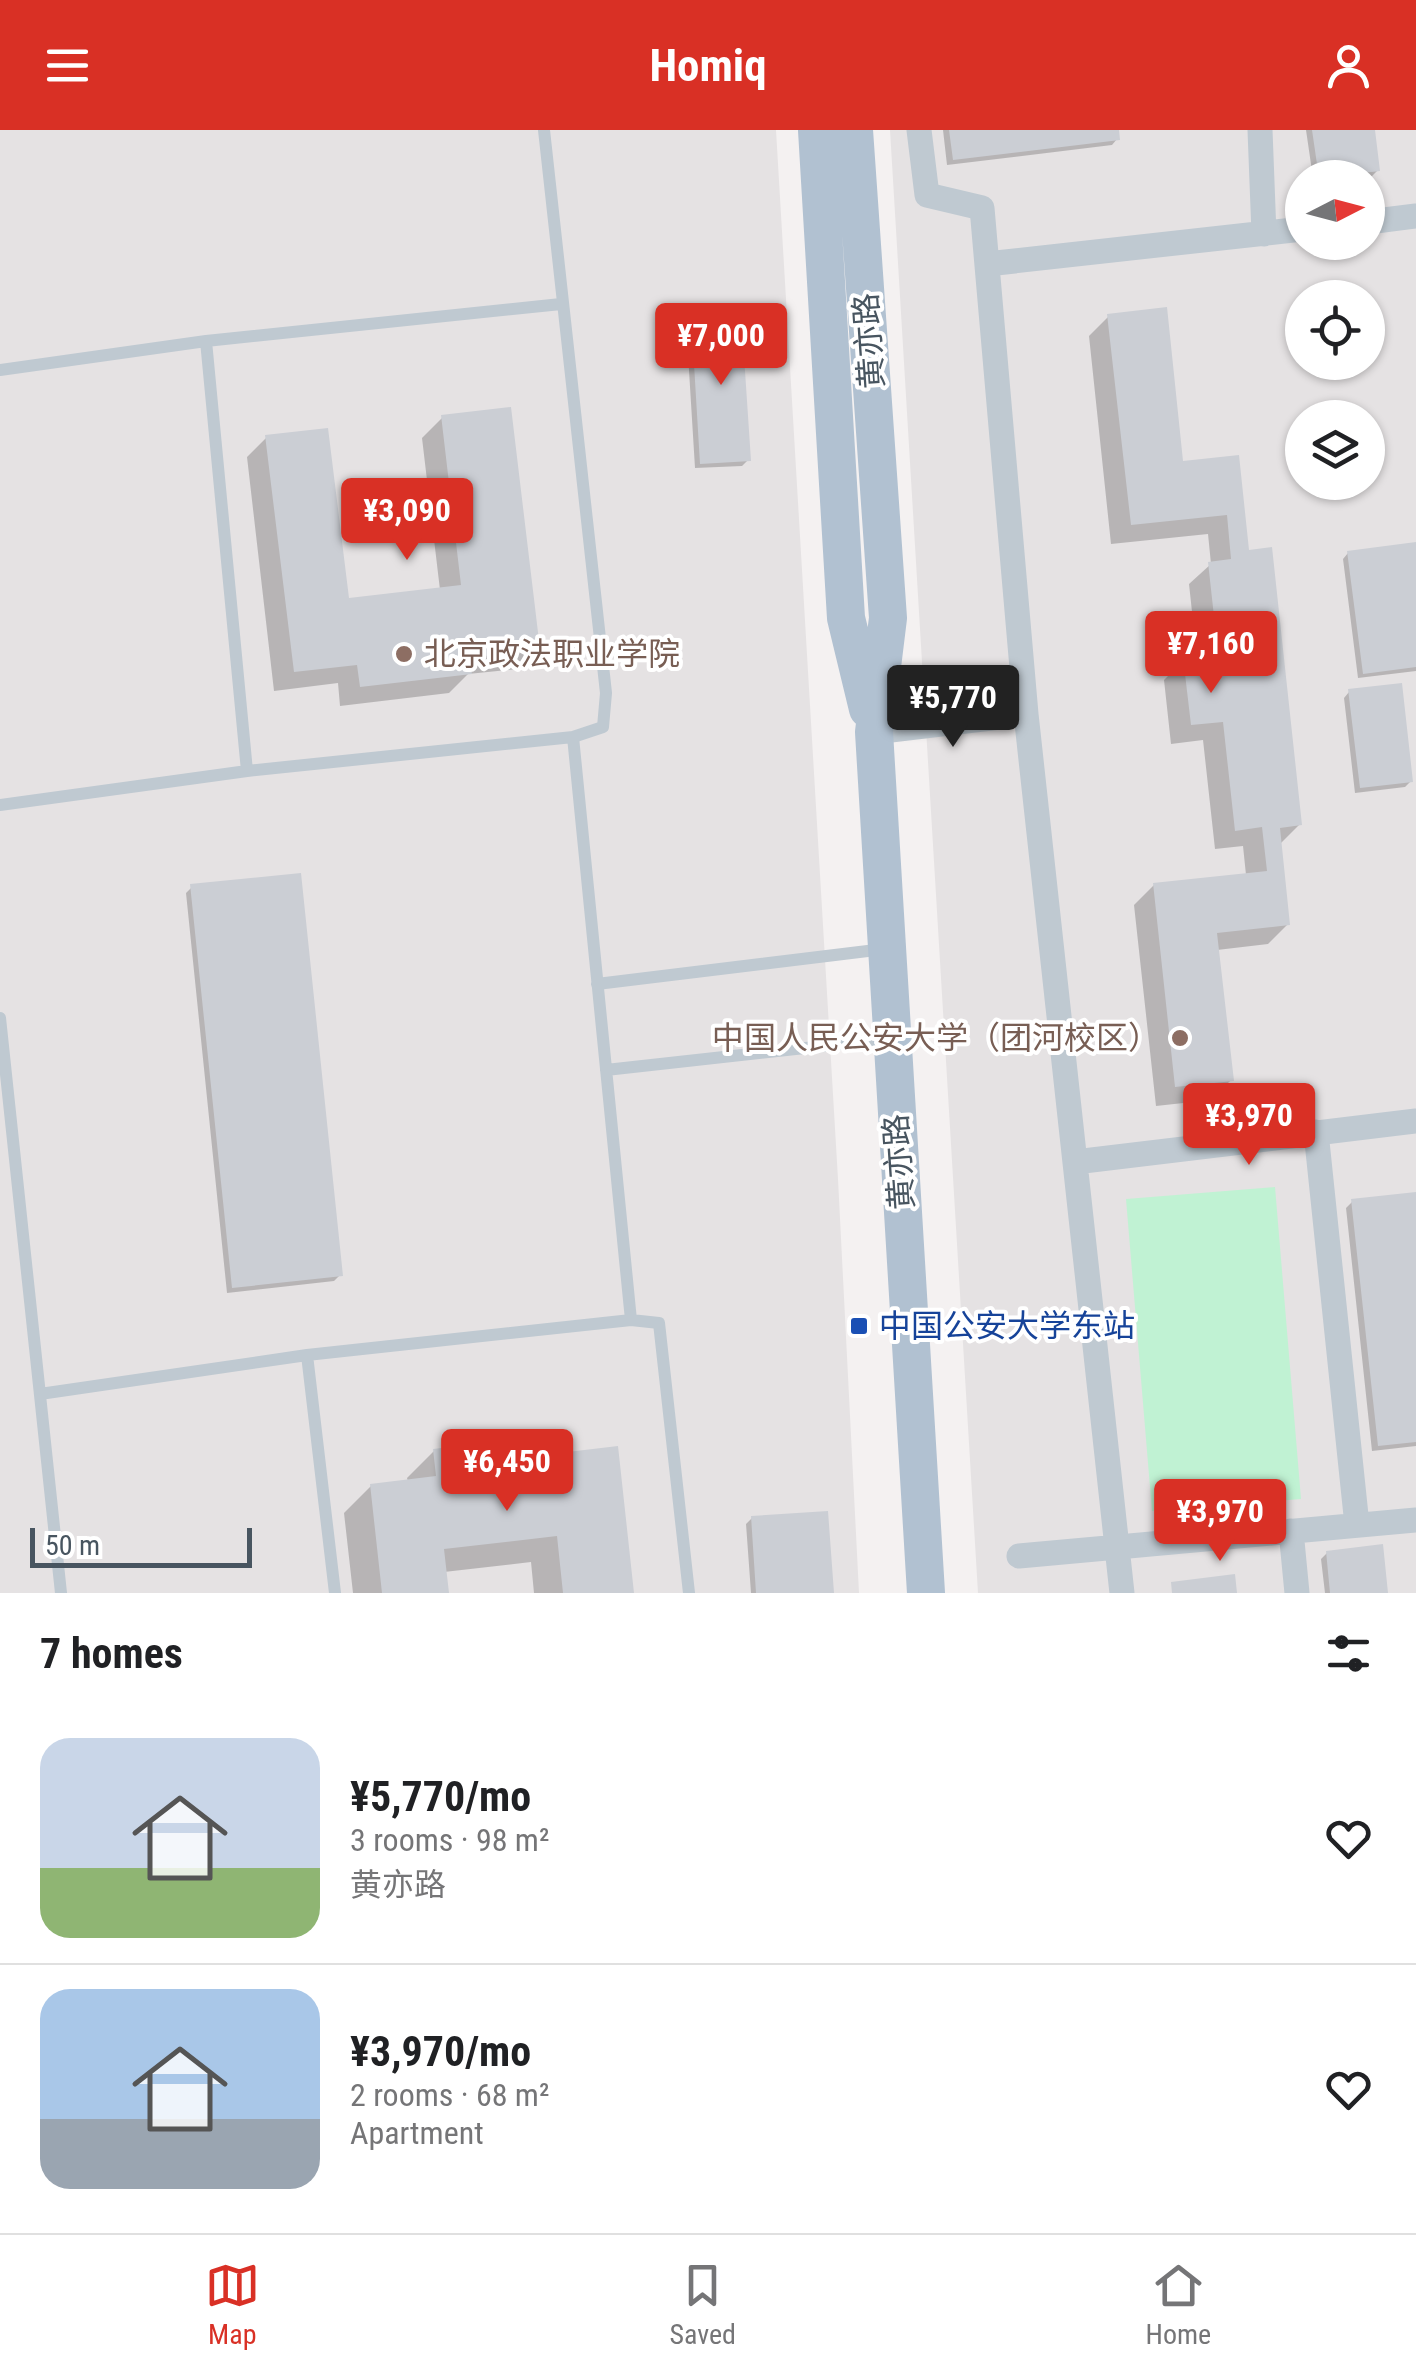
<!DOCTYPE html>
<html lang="en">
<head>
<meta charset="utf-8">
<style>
	:root { --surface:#fff; --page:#f6f6f6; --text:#202124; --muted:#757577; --line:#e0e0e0; --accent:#d93025 }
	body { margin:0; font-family:"Roboto Condensed","Noto Sans SC",sans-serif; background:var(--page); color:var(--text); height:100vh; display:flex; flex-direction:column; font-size:38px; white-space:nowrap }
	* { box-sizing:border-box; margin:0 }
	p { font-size:32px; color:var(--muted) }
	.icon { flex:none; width:55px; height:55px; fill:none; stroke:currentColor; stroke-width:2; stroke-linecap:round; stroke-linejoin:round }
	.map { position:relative; height:1463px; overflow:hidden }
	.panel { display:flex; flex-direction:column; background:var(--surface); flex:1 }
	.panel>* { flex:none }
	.needle { width:65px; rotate:84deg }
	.fabs { position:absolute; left:1285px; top:30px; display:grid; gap:20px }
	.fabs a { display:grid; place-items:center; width:100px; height:100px; border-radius:50%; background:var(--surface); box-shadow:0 2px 8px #0004; font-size:50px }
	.scale { position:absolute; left:30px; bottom:25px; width:222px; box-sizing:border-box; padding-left:10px; border:5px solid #485560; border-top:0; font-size:28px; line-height:35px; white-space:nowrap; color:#485560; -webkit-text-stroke:8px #fff; paint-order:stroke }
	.price { position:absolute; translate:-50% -85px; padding:0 22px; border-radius:10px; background:var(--accent); color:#fff; font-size:32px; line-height:65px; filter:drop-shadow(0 2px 5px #0008) }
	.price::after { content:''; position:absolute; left:50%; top:60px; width:30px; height:22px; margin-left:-15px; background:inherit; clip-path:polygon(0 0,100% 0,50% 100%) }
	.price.current { background:#222; color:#fff }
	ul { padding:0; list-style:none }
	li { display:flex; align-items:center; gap:30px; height:250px; padding:0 40px }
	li+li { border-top:2px solid var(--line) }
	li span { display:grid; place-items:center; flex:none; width:280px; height:200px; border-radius:30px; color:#555 }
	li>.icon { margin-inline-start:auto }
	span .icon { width:120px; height:120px; fill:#fffc; stroke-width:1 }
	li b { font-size:42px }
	h2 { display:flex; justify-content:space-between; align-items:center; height:120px; padding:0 40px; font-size:42px }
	header { display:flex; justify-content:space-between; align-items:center; height:130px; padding:0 40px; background:var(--accent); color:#fff; font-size:45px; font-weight:700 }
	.tab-bar { display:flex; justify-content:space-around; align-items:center; height:140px; border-top:2px solid var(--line); background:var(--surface); font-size:28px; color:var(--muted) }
	.tab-bar a { display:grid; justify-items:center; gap:5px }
	.tab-bar .current { color:var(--accent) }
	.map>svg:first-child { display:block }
	.education { fill:#e5e2e3; fill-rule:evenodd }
	.green { fill:#c0f2d3 }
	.shadow { fill:#0003 }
	.building { fill:#cbced4 }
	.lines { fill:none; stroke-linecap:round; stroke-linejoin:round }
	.lane { stroke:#bfc9d1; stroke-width:12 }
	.street { stroke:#bfc9d1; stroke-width:25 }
	.primary { stroke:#b1c1d1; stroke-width:38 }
	.education-dot { fill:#8d6e63; stroke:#fff; stroke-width:4 }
	.transit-dot { fill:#1a4fb4; stroke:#fff; stroke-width:4 }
	.labels { text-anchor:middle; stroke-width:8; stroke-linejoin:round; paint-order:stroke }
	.street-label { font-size:32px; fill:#485560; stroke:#fff }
	.education-label { font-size:32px; fill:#785e54; stroke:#fff; text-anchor:start }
	.transit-label { font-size:32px; fill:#164399; stroke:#fff; text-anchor:start }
</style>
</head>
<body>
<header><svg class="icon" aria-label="menu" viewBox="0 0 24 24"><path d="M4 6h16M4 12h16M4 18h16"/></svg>Homiq<svg class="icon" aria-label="person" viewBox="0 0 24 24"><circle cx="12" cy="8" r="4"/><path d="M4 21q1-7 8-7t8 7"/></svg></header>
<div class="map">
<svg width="1416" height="1463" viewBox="0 0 1416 1463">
	<rect width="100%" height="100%" fill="#f4f1f1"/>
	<!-- education -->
	<path class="education" d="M0,0H776L838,1049L859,1463H0Z
		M890,0H1416V1463H978ZM1302,48H1368V112H1302ZM1302,168H1368V232H1302ZM1302,288H1368V352H1302Z"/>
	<!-- green -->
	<path class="green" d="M1275,1057L1301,1369L1152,1381L1126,1069Z"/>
	<!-- shadow -->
	<path class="shadow" d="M943,0H1116L1117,9L1112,15L947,35Z
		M1306,0H1372L1378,40L1372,46L1363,48H1313Z
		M692,186L748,330L742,336L695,338L686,192Z
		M1109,186L1181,334L1237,328L1247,422L1300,694L1279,715L1288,794L1268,814L1217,820L1231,950L1211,970L1156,976L1134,775L1154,755L1246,745L1243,716L1215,719L1203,610L1171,614L1164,550L1184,530L1197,528L1189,454L1211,434L1208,404L1111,414L1089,206Z
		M442,288L538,519L518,539L468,544L449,563L340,576L338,553L274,561L247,327L267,307L347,471L440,460L422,308Z
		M1348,423H1416V541L1358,548L1343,429Z
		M1349,562L1411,651L1405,657L1355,663L1344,568Z
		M192,757L340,1145L334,1151L227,1163L186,763Z
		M1416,1065V1316L1372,1321L1346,1078L1352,1072Z
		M434,1321L557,1326L632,1463H534L531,1432L444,1442L446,1463H353L344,1383L371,1356L408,1352L407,1348Z
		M752,1388L831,1463H751L746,1394Z
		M1327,1423L1386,1463H1325L1321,1429Z"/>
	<!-- building -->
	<path class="building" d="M949,0H1119L1120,10L953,30Z
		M1312,0H1375L1380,41L1319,48Z
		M1167,177L1183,331L1239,325L1249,420L1272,417L1302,695L1280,698L1290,795L1217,803L1234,951L1175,957L1153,753L1267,741L1262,697L1235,701L1223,592L1191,595L1183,527L1218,523L1208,432L1231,429L1227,385L1131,395L1107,184Z
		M741,181L751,331L700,334L691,184Z
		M511,277L540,519L469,528L472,544L360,557L357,535L294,542L265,305L328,298L349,468L461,455L441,285Z
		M1416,412V537L1363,544L1347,421Z
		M1402,553L1413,652L1360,658L1348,559Z
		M301,743L343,1146L232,1158L190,754Z
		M1416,1062V1312L1378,1316L1351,1069Z
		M557,1305L559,1323L618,1316L634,1463H563L557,1406L444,1419L449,1463H382L370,1354L436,1346L433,1319Z
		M828,1381L834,1463H756L751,1386Z
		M1383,1414L1388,1463H1330L1326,1421Z
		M1235,1444L1237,1463H1172L1171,1452Z"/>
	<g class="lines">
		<!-- lane -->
		<path class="lane" d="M206,211L247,641
			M0,240L206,211L561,174
			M573,607L631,1190
			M0,675L247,641L573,607L603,597L606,563L544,0
			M597,854L884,819
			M0,888L61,1463
			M606,940L887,909
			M307,1225L335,1463
			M40,1264L307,1225L631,1190L659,1193L689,1463"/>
		<!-- street -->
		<path class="street" d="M919,0L927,65L982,78L1026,584L1122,1463
			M1260,0L1264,104
			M1368,92L1416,86
			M987,134L1302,99
			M874,602L1026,584
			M1316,1002L1357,1395
			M1075,1032L1416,991
			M1291,1401L1297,1463
			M1019,1426L1416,1390"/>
		<!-- primary -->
		<path class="primary" d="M817,0L846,488L868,579
			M854,0L888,488L874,602L926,1463"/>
	</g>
	<!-- markers -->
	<g class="education-dot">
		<circle cx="404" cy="524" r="10"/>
		<circle cx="1180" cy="908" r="10"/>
	</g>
	<rect class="transit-dot" x="849" y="1186" width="20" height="20" rx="5"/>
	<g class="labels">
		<!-- street labels -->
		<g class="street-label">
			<text transform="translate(869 211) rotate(-94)" y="11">黄亦路</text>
			<text transform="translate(899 1032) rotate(-94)" y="11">黄亦路</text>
		</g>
		<!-- education labels -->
		<g class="education-label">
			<text x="424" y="535">北京政法职业学院</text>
			<text x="1160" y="919" text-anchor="end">中国人民公安大学（团河校区）</text>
		</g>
		<!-- transit labels -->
		<g class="transit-label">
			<text x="879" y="1207">中国公安大学东站</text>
		</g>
	</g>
</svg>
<div class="fabs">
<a><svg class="needle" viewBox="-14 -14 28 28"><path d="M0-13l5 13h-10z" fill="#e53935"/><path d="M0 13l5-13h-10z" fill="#757577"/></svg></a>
<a><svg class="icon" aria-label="locate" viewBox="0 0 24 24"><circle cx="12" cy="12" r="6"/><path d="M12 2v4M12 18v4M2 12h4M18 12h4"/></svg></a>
<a><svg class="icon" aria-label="layers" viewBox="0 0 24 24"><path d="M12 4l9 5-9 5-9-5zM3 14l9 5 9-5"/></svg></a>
</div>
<div class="scale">50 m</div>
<b class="price" style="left:721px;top:258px">¥7,000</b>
<b class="price" style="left:407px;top:433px">¥3,090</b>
<b class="price" style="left:1211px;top:566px">¥7,160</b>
<b class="price current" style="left:953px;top:620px">¥5,770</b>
<b class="price" style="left:1249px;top:1038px">¥3,970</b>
<b class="price" style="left:507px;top:1384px">¥6,450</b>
<b class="price" style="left:1220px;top:1434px">¥3,970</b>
</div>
<section class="panel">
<h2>7 homes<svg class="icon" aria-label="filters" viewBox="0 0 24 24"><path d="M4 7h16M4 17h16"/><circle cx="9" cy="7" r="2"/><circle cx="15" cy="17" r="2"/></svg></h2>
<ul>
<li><span style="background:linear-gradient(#c9d6e8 65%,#8fb573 0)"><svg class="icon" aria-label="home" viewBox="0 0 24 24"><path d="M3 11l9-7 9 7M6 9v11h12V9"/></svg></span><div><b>¥5,770/mo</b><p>3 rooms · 98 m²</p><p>黄亦路</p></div><svg class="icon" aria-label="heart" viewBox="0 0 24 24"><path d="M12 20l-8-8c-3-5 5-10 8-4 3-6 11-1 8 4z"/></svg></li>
<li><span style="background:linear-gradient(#a9c7e8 65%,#9aa5b1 0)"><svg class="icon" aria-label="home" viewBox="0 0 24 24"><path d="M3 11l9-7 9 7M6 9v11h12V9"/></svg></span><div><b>¥3,970/mo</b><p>2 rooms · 68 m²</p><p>Apartment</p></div><svg class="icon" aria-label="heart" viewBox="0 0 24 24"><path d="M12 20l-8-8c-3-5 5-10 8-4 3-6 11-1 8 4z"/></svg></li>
</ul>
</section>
<nav class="tab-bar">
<a class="current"><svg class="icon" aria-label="map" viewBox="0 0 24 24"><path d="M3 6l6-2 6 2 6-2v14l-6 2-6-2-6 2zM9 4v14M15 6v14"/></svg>Map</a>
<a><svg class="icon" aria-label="saved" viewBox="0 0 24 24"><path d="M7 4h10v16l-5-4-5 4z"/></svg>Saved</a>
<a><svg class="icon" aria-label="home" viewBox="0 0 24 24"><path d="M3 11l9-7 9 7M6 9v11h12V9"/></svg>Home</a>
</nav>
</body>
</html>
